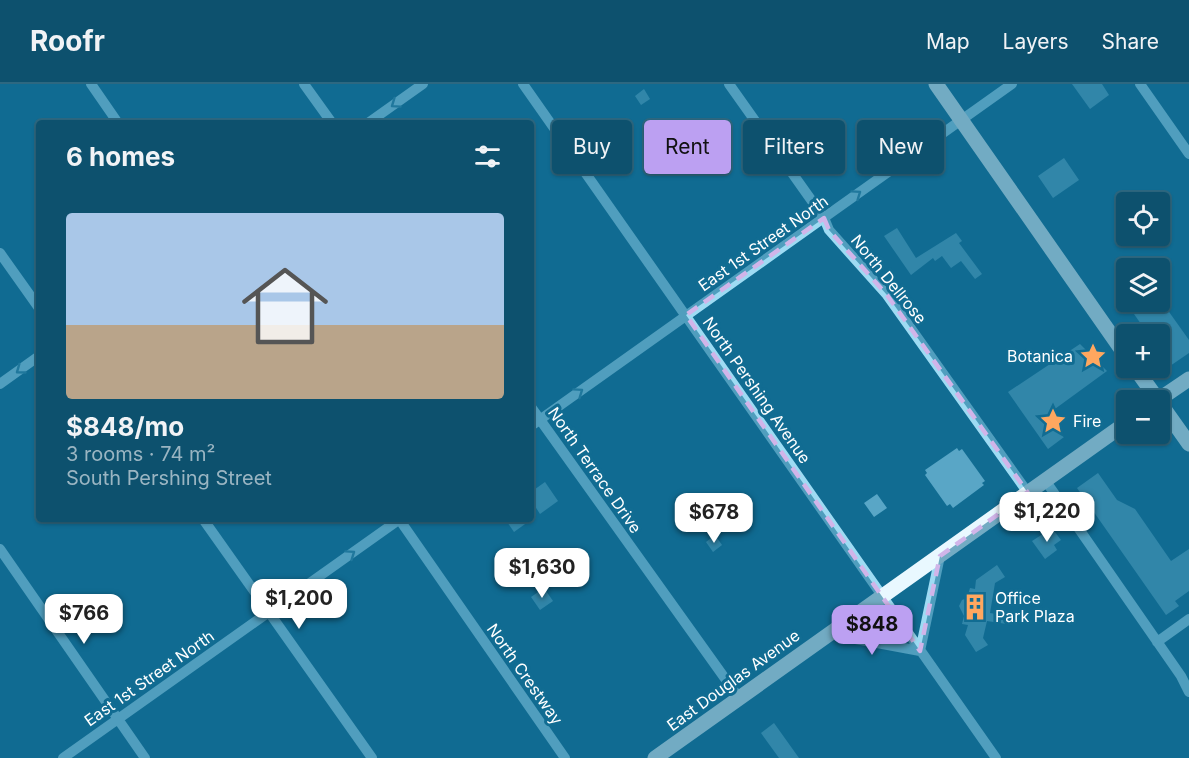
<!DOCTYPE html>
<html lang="en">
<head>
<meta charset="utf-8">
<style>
	:root { --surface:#0d516e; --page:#1b5b76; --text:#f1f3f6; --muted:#9ab5c2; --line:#2d6881; --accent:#bca0f2 }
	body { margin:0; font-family:Inter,sans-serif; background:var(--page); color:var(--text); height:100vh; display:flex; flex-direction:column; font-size:22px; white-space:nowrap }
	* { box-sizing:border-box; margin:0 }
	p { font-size:20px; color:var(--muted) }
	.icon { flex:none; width:33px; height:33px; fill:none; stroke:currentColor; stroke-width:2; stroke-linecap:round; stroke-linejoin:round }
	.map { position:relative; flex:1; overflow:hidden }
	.details { position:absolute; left:36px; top:36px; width:498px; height:402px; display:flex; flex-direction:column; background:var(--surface); border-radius:6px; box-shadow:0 2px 4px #0004,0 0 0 2px var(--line) }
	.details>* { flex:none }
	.guide { position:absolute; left:552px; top:36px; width:546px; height:54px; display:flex; gap:12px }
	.tools { position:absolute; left:1116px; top:108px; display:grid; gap:12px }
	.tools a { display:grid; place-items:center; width:54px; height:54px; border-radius:6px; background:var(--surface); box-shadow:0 2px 4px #0004,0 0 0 2px var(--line); font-size:30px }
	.price { position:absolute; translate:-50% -51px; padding:0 14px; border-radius:12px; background:#fff; color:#222; font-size:20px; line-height:39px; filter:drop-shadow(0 2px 3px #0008) }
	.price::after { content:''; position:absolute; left:50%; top:36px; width:18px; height:14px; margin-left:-9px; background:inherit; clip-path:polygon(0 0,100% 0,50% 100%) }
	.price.selected { background:var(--accent); color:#111 }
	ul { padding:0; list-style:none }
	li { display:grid; align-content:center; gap:12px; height:318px; padding:0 30px }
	li span { display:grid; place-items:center; height:186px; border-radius:6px; color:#555 }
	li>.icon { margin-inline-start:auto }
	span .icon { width:108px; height:108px; fill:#fffc; stroke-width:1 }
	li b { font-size:26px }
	h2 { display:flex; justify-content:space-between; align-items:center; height:72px; padding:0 30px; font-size:26px }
	.pill { padding:0 21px; border-radius:6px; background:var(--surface); box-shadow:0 2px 4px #0004,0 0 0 2px var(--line); font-size:21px; line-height:54px }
	.pill.selected { background:var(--accent); color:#111 }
	header { display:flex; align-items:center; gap:36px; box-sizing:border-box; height:84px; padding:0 30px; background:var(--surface); border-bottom:2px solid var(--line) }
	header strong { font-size:28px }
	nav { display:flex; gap:33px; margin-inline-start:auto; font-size:21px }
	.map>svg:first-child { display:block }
	.building { fill:#59a6c6 }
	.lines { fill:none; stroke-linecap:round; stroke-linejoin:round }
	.minor { stroke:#9edbf3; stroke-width:10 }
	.major { stroke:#e9f8ff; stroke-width:15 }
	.oneway { stroke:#3488aa }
	.marked { fill:none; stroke:#d1b5e9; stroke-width:4.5; stroke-dasharray:12 8; stroke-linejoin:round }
	.labels { text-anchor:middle; stroke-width:6; stroke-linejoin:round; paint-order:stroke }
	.street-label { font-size:16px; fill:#fff; stroke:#116c92 }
	.poi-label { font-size:16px; fill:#fff; stroke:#116c92; text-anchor:start }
</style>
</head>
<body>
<header>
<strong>Roofr</strong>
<nav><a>Map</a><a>Layers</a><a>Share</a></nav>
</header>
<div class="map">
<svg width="1189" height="674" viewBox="0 0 1189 674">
	<rect width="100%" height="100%" fill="#116c92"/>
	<!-- building -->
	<path class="building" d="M1072,0H1102L1109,11L1090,25Z
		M644,5L650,15L641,21L635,12Z
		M1064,74L1079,96L1053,114L1038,92Z
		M897,144L916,174L956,149L962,157L959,159L982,190L975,195L961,177L951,184L942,172L935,177L933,174L911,191L884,152Z
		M1152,218H1162L1189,256V269L1170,282L1160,267V250H1148L1134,230Z
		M1080,260L1107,287L1048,330L1064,353L1048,365L1008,308Z
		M957,364L959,367L962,365L985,397L982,399L984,401L953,424L950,420L947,422L925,391L927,389L925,386Z
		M1098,389L1117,416L1135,425L1171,477L1189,465V507L1175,517L1179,522L1166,531L1077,404Z
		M545,398L558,417L540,430L531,416V408Z
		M877,410L887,424L874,433L864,419Z
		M505,435H532L514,448Z
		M1052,444L1061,456L1054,461L1057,466L1045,475L1032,457Z
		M715,451L722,461L713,468L706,458Z
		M561,468L567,476L556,484L551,476Z
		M997,481L1005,493L995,499L990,529L1008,532L1007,540L987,537L983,554L988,561L976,568L965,551L968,541L962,540L964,532L959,522L962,516L967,514L970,504L975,505L976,496Z
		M544,504L553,517L540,526L531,513Z
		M774,639L799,674H779L761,649Z"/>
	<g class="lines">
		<!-- minor -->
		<path class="minor" d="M91,0L118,39
			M304,0L332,39
			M523,0L996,674
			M729,0L824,134L829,146L887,211L1028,409
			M1140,0L1189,70
			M368,39L423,0
			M0,169L39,224
			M0,300L39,272
			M531,323L739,614
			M531,342L1012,0
			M1045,396L1181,592L1189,608
			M203,435L372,674
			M399,435L565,674
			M0,465L145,674
			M829,550L920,567L940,472
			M1157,558L1189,535
			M63,674L400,435"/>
		<!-- major -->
		<path class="major" d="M936,0L1126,272
			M1135,284L1158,316
			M1158,316L1189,295
			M1160,319L1189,360
			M655,674L1126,339"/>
	</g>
	<!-- one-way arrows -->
	<defs><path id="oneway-chevron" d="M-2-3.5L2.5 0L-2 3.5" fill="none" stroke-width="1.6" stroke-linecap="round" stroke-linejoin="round" transform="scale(1.5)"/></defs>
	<g class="oneway">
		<use href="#oneway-chevron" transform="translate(395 20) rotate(145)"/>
		<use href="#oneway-chevron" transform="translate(857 110) rotate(-35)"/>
		<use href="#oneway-chevron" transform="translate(20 286) rotate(144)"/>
		<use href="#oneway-chevron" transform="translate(579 308) rotate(-35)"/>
		<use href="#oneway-chevron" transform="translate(351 470) rotate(-35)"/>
	</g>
	<!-- marked area -->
	<path d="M0 0H1189V674H0ZM824,134L829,146L887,211L1028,409L940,472L920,567L686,231Z" fill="#116c92" fill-opacity=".55" fill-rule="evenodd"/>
	<path class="marked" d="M824,134L829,146L887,211L1028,409L940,472L920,567L686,231Z"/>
	<!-- icons -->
	<defs>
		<g id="sight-bare" transform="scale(2.07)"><path d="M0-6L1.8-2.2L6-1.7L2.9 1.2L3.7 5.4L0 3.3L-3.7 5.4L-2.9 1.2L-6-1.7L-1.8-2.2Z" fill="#ffa75f" stroke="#116c92" stroke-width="2.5" paint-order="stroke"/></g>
		<g id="building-bare" transform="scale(2.07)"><path d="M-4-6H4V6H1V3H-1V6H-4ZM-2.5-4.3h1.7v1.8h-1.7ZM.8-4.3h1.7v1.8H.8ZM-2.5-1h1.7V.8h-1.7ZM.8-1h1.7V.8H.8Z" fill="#ffa75f" stroke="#116c92" stroke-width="2.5" paint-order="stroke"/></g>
	</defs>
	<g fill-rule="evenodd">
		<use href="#sight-bare" x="1093" y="272"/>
		<use href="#sight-bare" x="1053" y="337"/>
		<use href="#building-bare" x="975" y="523"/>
	</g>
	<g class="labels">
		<!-- street labels -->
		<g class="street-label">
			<text transform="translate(763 159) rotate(-35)" y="6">East 1st Street North</text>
			<text transform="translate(889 195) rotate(51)" y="6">North Dellrose</text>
			<text transform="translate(757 306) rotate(55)" y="6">North Pershing Avenue</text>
			<text transform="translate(595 386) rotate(55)" y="6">North Terrace Drive</text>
			<text transform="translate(525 590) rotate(55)" y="6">North Crestway</text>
			<text transform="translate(149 594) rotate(-35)" y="6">East 1st Street North</text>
			<text transform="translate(733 596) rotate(-36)" y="6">East Douglas Avenue</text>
		</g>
		<!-- poi labels -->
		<g class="poi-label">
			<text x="1073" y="278" text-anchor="end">Botanica</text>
			<text x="1073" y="343">Fire</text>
			<text x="995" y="520">Office<tspan x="995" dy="18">Park Plaza</tspan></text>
		</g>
	</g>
</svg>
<div class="tools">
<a><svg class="icon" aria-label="locate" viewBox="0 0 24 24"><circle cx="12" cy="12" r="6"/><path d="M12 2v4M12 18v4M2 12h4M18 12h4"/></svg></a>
<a><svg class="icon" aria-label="layers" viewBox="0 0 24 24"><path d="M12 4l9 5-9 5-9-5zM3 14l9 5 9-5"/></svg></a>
<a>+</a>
<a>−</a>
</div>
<b class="price" style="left:1047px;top:459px">$1,220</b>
<b class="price" style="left:714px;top:460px">$678</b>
<b class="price" style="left:542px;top:515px">$1,630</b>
<b class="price" style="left:299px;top:546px">$1,200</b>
<b class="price" style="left:84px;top:561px">$766</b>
<b class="price selected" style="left:872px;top:572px">$848</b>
<div class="guide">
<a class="pill">Buy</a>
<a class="pill selected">Rent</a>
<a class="pill">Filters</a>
<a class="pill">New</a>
</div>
<section class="details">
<h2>6 homes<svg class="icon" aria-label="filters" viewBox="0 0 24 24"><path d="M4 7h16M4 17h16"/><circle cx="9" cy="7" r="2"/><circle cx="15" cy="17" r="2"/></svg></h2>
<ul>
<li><span style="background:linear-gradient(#a9c7e8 60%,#b9a48a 0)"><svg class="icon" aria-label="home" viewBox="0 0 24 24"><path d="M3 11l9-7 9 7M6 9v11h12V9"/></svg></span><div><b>$848/mo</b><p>3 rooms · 74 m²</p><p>South Pershing Street</p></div></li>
</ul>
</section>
</div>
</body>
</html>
